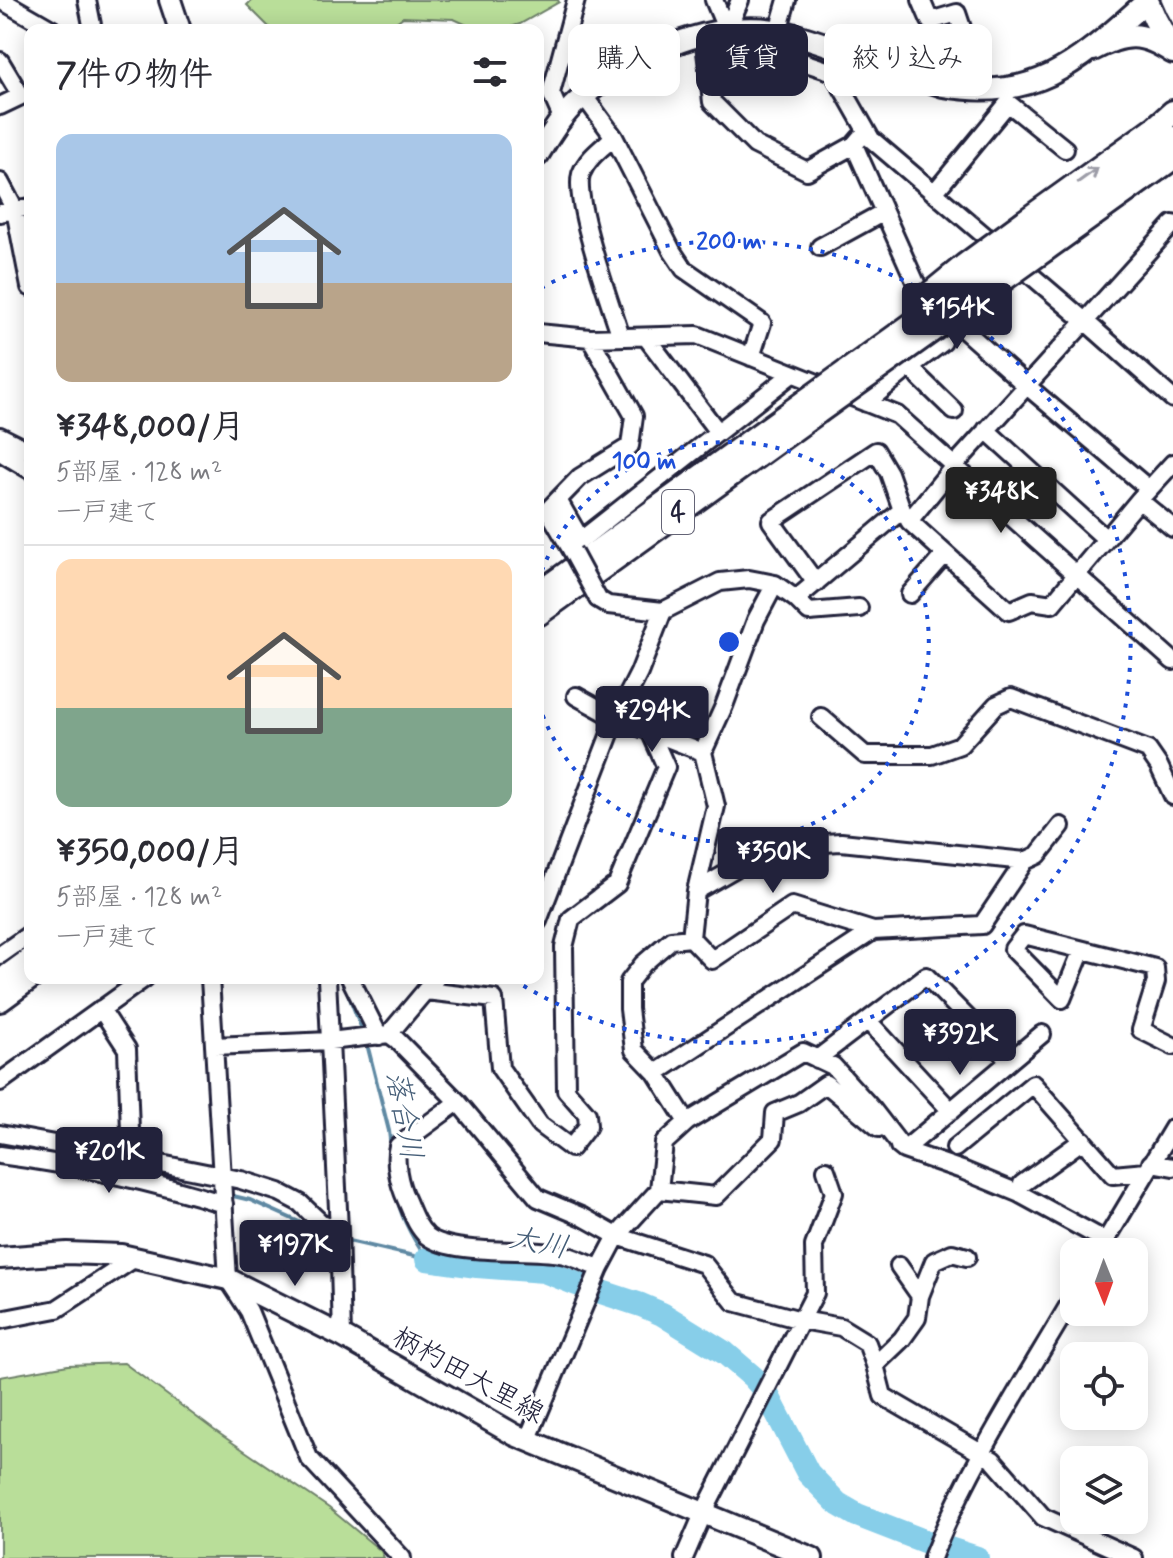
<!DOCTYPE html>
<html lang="ja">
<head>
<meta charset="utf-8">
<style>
	:root { --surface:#fff; --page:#f7f7f7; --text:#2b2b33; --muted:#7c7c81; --line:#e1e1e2; --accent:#22223b }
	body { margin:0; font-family:Mynerve,"Klee One",sans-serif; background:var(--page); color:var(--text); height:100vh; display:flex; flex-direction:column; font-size:30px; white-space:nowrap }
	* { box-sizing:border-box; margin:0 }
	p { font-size:26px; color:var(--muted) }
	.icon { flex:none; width:44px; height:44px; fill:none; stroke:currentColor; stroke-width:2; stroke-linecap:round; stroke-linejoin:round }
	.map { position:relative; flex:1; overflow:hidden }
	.panel { position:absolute; left:24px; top:24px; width:520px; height:960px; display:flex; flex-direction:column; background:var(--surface); border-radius:16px; box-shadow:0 4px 20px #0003 }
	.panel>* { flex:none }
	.top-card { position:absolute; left:568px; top:24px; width:484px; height:72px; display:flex; gap:16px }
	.needle { width:52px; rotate:179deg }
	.controls { position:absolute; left:1060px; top:1238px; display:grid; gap:16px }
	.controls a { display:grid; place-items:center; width:88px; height:88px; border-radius:16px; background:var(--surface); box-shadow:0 4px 20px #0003; font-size:40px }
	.price { position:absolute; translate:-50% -68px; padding:0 18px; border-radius:8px; background:var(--accent); color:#fff; font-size:26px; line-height:52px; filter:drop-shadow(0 2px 4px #0008) }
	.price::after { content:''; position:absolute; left:50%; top:48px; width:24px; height:18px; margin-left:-12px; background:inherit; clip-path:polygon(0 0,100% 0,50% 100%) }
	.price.on { background:#222; color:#fff }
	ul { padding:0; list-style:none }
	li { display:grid; align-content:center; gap:16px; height:424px; padding:0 32px }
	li+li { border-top:2px solid var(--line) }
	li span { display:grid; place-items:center; height:248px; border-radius:16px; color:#555 }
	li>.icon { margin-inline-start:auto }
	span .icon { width:144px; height:144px; fill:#fffc; stroke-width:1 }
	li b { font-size:34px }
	h2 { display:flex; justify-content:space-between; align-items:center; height:96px; padding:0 32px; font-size:34px }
	.pill { padding:0 28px; border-radius:16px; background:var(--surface); box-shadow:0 4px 20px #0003; font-size:28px; line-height:72px }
	.pill.on { background:var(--accent); color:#fff }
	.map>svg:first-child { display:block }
	.green { fill:#b9de99; stroke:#6e806a; stroke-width:2 }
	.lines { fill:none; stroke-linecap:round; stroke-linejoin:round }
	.stream { stroke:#5f89a3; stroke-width:4 }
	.river { stroke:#87cee9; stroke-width:24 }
	.minor-casing { stroke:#22223b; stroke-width:22 }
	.major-casing { stroke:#22223b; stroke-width:26 }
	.highway-casing { stroke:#22223b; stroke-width:28 }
	.minor { stroke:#fff; stroke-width:16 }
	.major { stroke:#fff; stroke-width:20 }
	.highway { stroke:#fff; stroke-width:22 }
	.minor-bridge-casing { stroke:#22223b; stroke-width:22; stroke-linecap:butt }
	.highway-bridge-casing { stroke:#22223b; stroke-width:28; stroke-linecap:butt }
	.minor-bridge { stroke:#fff; stroke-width:16 }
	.highway-bridge { stroke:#fff; stroke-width:22 }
	.oneway { stroke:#9c9ca7 }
	.ring { fill:none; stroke:#1d4ed8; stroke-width:4; stroke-dasharray:4 8 }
	.labels { text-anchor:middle; stroke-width:6; stroke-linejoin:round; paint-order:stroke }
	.shield { fill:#fff; stroke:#646476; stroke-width:2 }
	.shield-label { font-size:26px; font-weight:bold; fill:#22223b }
	.street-label { font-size:28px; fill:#22223b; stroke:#fff }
	.water-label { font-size:30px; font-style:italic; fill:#455e78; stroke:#fff }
	.centre { fill:#1d4ed8; stroke:#fff; stroke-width:4 }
	.ring-label { font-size:24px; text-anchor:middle; font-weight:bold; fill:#1d4ed8; stroke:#fff; stroke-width:6; stroke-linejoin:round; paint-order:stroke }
</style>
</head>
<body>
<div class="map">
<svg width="1173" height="1558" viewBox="0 0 1173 1558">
	<rect width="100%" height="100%" fill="#fff"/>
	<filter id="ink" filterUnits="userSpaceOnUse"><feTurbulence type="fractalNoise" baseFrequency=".0125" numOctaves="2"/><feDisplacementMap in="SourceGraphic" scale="16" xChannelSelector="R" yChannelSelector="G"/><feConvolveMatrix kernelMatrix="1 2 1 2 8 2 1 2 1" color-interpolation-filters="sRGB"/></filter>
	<g filter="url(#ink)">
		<!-- green -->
		<path class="green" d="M252,0H558L559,2L520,24L501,30H478L454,19L403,17L385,30H272L247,5Z
			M124,1363L214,1430L329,1508L381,1551L384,1558H0V1377L68,1365Z"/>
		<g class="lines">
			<!-- stream -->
			<path class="stream" d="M342,978L363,1032
				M366,1040L389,1131L391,1148
				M0,1146L63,1153L123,1169
				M194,1187L220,1193
				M396,1193C400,1217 413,1239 427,1259
				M229,1195L250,1200L335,1238
				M344,1240L427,1259"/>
			<!-- river -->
			<path class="river" d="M427,1259L477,1266L544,1271L577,1284L641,1305L662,1314L725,1353L753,1377L766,1392L808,1473L838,1504L857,1515L924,1541L977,1558"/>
			<!-- minor casing -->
			<g class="minor-casing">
				<path id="minor" d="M1,0L53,30
					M87,0L93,30
					M714,0L727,31
					M921,0L930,21L957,13L983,90
					M740,30L744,48L751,57L761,59L785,56L833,72L871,139L1086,322L1173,399
					M727,31L740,0
					M778,31L787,0
					M704,35L712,102L755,145L807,171L854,145L860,138
					M0,61L21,96L0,106
					M584,96L614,137
					M563,120L551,93L576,0
					M854,145L919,290L1027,386L1149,489
					M0,182L15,210L30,287
					M934,193L1008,103L1065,149
					M0,213L30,207
					M1173,224L954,466L909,521L1009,611L1032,601L1052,604L1139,500L1173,463
					M820,247L884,212
					M538,333L590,338L697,335L897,415L1173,661
					M621,337C611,305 573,201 581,174C587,158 602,148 614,137L672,251L684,269L762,323L751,357
					M646,337L718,432
					M911,366L943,342
					M866,403L911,366L920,378L954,411
					M986,430L1106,539
					M0,436L30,451
					M0,452L30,470
					M558,500L581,540L792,374
					M1139,500L1173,528
					M572,551L548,510L580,477L630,446L634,416L590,338
					M775,584L756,620L724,706L703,752L716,806L696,891L774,846L841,842L1025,861L982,925L873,931L656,1073L687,1122L803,1052L833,1066L873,1110L904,1150L962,1170L1018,1193L1106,1241
					M910,594L945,554
					M598,599L608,605L663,611L720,582L749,579L775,584L796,599L902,510L889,473L876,451L771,521L816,583
					M796,599L809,612L859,608
					M576,696L616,718L703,752
					M821,717L865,755H932L960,745L996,705L1011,698L1148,750L1159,766L1173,796
					M1025,861L1038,855L1061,826
					M696,891L691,938L712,960L792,906L873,931
					M538,921L616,718L639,673L663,611
					M1082,950L1062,999L1013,949L1024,935L1155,968L1156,982L1141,1030L1173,1046
					M0,955L30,934
					M210,978L228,1279L249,1311L309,1458L402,1558
					M327,978L339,1230L342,1336
					M350,978L379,1036
					M426,991L494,999L500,1068L540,1125L571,1148L588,1126L587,1114L566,1090L564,947L571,919L617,884L666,767L650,731
					M101,1009L127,1049L131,1158L241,1180L279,1192L300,1203L320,1222L339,1230
					M868,1021L951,1111
					M389,1034L396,1039L458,1102L538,1198L583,1217L617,1236L704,1264L734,1302L801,1320L841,1327L867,1343L875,1365L883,1396L993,1460L1043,1517L1134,1558
					M214,1046L330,1041L389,1034L436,978
					M817,1059L926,976L1010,1061
					M656,1073L634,1050L629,1009V982L643,964L671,940L691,938
					M0,1082L145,978
					M458,1102L398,1146C394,1161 399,1184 406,1199C412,1212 416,1226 427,1236C452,1256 527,1248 560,1254C573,1256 587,1264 600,1268
					M687,1122L664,1143L659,1190L716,1196L773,1139L775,1113L799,1103L826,1084L879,1128
					M0,1134L131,1158
					M899,1146L904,1150L1042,1034
					M955,1148L1033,1084L1113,1175L1146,1172
					M0,1155C76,1165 151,1181 224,1204
					M1151,1163L1173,1167
					M1022,1184L1083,1140
					M1099,1252L1173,1128
					M920,1296L934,1261L952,1253L967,1257
					M0,1320L57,1309L135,1258
					M875,1365L902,1339L917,1318L920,1296L899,1266
					M527,1441L600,1268L617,1236L659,1190
					M684,1558L703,1514L815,1293L814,1246L834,1193L826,1170
					M932,1558C967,1468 1025,1380 1074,1296"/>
			</g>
			<!-- major casing -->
			<g class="major-casing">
				<path id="major" d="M170,0L180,30
					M538,155C549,137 562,115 578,101C627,58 708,20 774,30C796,33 818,42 839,49C873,62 908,74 943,86C1040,103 1081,59 1148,0
					M0,1258L67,1253L121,1255L228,1279L342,1336L515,1435L812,1558"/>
			</g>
			<!-- highway casing -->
			<g class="highway-casing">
				<path id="highway" d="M1147,1L1155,19L1172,50
					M1093,49C1125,32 1142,31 1173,52
					M1025,221L1156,127L1173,112
					M1036,235L1173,138
					M1046,249L1173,158
					M538,594L807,400
					M538,614L818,412
					M1,981L30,960
					M0,1000L30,978"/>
			</g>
			<!-- minor -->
			<use href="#minor" class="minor"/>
			<!-- major -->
			<use href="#major" class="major"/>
			<!-- highway -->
			<use href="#highway" class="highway"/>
			<!-- minor-bridge casing -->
			<g class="minor-bridge-casing">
				<path id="minor-bridge" d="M572,551L598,599"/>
			</g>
			<!-- highway-bridge casing -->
			<g class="highway-bridge-casing">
				<path id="highway-bridge" d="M921,301L965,265L1025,221
					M807,400L1036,235
					M818,412L1046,249"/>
			</g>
			<!-- minor-bridge -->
			<use href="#minor-bridge" class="minor-bridge"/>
			<!-- highway-bridge -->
			<use href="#highway-bridge" class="highway-bridge"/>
		</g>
		<!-- one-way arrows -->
		<defs><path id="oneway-shaft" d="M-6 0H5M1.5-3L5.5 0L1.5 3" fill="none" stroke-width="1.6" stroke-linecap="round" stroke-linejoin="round" transform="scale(2)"/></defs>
		<use class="oneway" href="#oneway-shaft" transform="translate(1088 175) rotate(-36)"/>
	</g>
	<!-- distance rings -->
	<g class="ring">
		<path d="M538 582A200 200 0 1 1 538 702"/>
		<path d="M541 288A401 401 0 1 1 511 978"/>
	</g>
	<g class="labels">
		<!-- shield labels -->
		<rect class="shield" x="662" y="490" width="32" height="44" rx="6"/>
		<g class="shield-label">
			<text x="678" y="521">4</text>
		</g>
		<!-- street labels -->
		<g class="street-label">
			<text transform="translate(469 1374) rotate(29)" y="10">柄杓田大里線</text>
		</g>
		<!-- water labels -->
		<g class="water-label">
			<text transform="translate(405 1115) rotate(80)" y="10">落合川</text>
			<text transform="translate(539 1242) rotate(11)" y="10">大川</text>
		</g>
	</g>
	<circle cx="729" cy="642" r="12" class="centre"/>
	<g class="ring-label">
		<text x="729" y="249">200 m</text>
		<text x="644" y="469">100 m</text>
	</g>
</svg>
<div class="controls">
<a><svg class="needle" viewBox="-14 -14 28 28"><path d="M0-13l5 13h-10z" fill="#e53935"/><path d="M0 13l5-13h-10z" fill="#7c7c81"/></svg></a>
<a><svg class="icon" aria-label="locate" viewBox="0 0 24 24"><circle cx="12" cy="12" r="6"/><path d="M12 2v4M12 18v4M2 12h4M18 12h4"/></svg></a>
<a><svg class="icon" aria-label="layers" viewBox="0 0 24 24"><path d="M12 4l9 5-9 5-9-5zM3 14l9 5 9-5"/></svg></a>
</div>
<b class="price" style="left:957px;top:351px">¥154K</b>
<b class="price on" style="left:1001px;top:535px">¥348K</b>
<b class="price" style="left:652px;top:754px">¥294K</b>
<b class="price" style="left:773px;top:895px">¥350K</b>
<b class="price" style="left:960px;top:1077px">¥392K</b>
<b class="price" style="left:109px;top:1195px">¥201K</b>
<b class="price" style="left:295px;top:1288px">¥197K</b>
<div class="top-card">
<a class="pill">購入</a>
<a class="pill on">賃貸</a>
<a class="pill">絞り込み</a>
</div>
<section class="panel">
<h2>7件の物件<svg class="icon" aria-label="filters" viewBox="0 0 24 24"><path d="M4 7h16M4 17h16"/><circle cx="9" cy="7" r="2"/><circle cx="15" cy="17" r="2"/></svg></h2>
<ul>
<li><span style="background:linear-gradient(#a9c7e8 60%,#b9a48a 0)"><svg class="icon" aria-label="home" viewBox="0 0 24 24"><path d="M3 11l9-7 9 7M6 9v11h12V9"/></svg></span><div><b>¥348,000/月</b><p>5部屋 · 128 m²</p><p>一戸建て</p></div></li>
<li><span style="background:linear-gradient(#ffd9b3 60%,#7fa58c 0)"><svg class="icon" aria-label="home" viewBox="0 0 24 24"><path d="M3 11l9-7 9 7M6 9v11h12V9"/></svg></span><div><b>¥350,000/月</b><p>5部屋 · 128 m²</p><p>一戸建て</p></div></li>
</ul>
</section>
</div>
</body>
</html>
